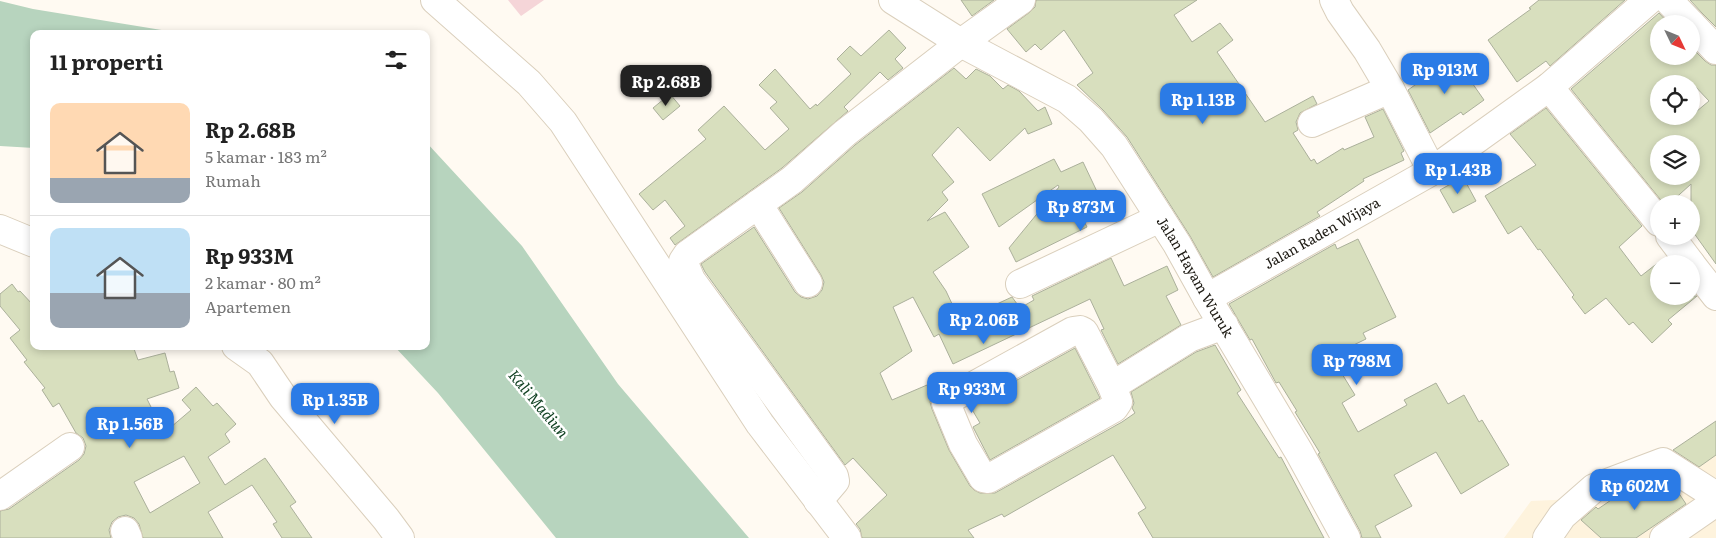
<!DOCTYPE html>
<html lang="id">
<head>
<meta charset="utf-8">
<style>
	:root { --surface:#fff; --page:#f6f6f6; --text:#222; --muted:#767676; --line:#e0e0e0; --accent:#2b7be6 }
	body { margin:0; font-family:Literata,serif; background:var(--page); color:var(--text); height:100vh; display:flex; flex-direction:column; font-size:19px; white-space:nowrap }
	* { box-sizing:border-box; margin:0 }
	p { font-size:16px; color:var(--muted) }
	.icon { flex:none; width:28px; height:28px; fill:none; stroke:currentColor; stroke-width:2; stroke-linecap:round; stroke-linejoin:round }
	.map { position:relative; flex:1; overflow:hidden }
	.details { position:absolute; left:30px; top:30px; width:400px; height:320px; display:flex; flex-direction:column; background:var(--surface); border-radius:10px; box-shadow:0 2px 8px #0003 }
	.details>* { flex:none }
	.needle { width:32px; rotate:133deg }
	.tools { position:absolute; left:1650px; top:15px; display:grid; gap:10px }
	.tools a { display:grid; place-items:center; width:50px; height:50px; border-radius:50%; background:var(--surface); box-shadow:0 2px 8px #0003; font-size:25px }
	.price { position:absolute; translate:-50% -42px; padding:0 11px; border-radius:10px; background:var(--accent); color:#fff; font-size:16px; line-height:32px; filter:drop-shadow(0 1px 2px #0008) }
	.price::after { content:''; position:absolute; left:50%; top:30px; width:15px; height:11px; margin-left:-8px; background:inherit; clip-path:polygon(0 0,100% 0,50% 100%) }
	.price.selected { background:#222; color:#fff }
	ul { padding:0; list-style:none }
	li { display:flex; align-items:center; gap:15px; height:125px; padding:0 20px }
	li+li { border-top:1px solid var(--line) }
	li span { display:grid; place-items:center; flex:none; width:140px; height:100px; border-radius:10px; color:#555 }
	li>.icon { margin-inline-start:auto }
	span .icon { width:60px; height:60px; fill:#fffc; stroke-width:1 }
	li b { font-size:21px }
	h2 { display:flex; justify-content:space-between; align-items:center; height:60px; padding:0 20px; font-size:21px }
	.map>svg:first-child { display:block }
	.built { fill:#fef3dd }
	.green { fill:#f5d5d8 }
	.water { fill:#b7d4be }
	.building { fill:#d8dfbe; stroke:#abb09b; fill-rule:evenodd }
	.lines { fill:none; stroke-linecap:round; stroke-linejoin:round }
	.minor-casing { stroke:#dacfbc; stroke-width:30 }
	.major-casing { stroke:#dacfbc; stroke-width:30 }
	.minor { stroke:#fff; stroke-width:28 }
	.major { stroke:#fff; stroke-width:28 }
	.labels { text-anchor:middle; stroke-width:5; stroke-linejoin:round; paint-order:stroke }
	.street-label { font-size:14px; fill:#1c1912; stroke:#fff }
	.water-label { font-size:15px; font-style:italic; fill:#134325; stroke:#fff }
</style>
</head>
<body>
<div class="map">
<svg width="1716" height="538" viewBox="0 0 1716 538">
	<rect width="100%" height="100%" fill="#fffaf2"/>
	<!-- built -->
	<path class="built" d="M1716,424V538H1504L1531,501L1623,497Z"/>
	<!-- green -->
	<path class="green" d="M508,0H544L521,16Z"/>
	<!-- water -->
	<path class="water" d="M0,1L33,9L186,34H34V148L0,146Z
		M426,142L522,246L618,384L749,538H556L438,393L394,346H426Z"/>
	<!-- building -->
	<path class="building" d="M961,0H994L972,16Z
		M1036,0H1197L1174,15L1192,42L1220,23L1233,40L1217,52L1265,122L1313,96L1317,104L1300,113L1296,122L1298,130L1293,133L1311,161L1314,159L1317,164L1343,148L1344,150L1374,137L1365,117L1383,109L1404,151L1401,153L1404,160L1363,179L1364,181L1317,212L1320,216L1213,277L1190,236L1127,137L1103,110L1077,85L1093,73L1064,30L1041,50L1035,44L1026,52L1007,29L1030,12L1035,7Z
		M1539,0H1625L1550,66L1546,61L1517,82L1488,40L1531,9L1529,8Z
		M1690,0H1716V27L1702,13Z
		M1659,13L1669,24H1659V56H1691V47L1705,61L1711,65H1716V264L1691,229V184L1669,204H1664L1571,89ZM1659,84H1693L1709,101L1691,116H1659ZM1659,144H1691V176H1659Z
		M889,30L906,48L895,59L903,68L888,80L880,72L844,107L848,111L782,168L675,245L670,238L685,226L665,200L653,210L639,194L706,139L698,130L724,106L765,150L789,129L770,108L777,102L759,85L775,69L810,109L816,104L817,106L851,74L837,59L850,46L861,56Z
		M1454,57L1484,100L1463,115L1461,112L1430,133L1408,90Z
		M954,68L966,79L976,69L990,76L1003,89L1008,85L1019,91L1038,111L1045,107L1052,124L1028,134L1025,128L990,161L958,127L932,155L954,182L942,192L948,200L927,221L945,212L969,247L933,272L946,291L960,321L1012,297L1020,308L1034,300L1032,296L1111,258L1124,286L1167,266L1178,290L1166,296L1181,325L1118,364L1101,330L1104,329L1090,299L953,364L939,334L934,337L913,297L893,307L912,351L880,373L892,400L927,385L932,397L930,402L932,409L949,450L970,486L974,490L980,493H995L1122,422L1135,413L1132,408L1134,403L1131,392L1196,352L1215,345L1241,390L1237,393L1279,458L1281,457L1324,538H1153L1138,513L1146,508L1113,455L1004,517L1002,514L968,530L974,538H862L860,529L856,524L887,495L853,458L845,465L705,272L701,264L754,227L795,292L801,297L808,299L817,296L822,290L824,282L821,275L779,208L802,192L855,145Z
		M670,94L680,106L663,120L653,108Z
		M1546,108L1642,226L1619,247L1641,276L1659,262V296H1697L1668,320L1672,324L1652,343L1633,322L1629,325L1606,298L1585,314L1572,297L1574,295L1540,249L1538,250L1521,226L1508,234L1485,196L1536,165L1510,134Z
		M1054,159L1061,172L1083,162L1101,200L1079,211L1087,227L1016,262L1009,248L1059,187L1058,185L999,227L982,194Z
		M1463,177L1476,201L1453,213L1440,190Z
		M1358,239L1396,317L1363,333L1366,339L1331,356L1355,395L1342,403L1358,432L1407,405L1404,400L1436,383L1448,404L1464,395L1479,422L1482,420L1509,465L1461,494L1436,452L1394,475L1412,506L1375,526L1381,538H1362L1360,531L1318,454L1320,453L1295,412L1297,411L1279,382L1276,383L1252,339L1250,340L1229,304L1335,244L1337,249Z
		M12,284L18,292L20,291L34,306V346H133L138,360L165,353L170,372L174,371L179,388L147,399L164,433L191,410L182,400L196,387L213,406L217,403L236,424L225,434L230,442L208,457L225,485L265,458L296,502L290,506L312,538H282L273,524L277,522L252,485L208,512L223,538H143L139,524L134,518L126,515L118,517L112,522L109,530L111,538H0V511L9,509L79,460L84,454L86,446L83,438L76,433L59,403L53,407L42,390L45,388L24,362L27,360L10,338L20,330L0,306V294ZM184,456L200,483L150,513L134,482Z
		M1075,348L1100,398L990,460L973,427L980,423L970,406Z
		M1716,421V455L1699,467L1673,450Z
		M1661,479L1676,489L1686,504L1636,538H1601L1581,520L1596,507L1598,509L1617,496Z"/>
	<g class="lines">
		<!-- minor casing -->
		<g class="minor-casing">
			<g id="minor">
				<path d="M435,0L529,83L563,122L760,424L847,538"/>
				<path d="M1334,0L1340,12L1367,50L1390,89"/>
				<path d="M1668,0L1691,24"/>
				<path d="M1691,24L1716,50"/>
				<path d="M1549,87L1659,222"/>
				<path d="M1312,123L1390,89L1432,171"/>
				<path d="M758,204L808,283"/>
				<path d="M0,229L34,243"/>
				<path d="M1670,236L1691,264"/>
				<path d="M1691,264L1716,296"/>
				<path d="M1020,284L1160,218"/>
				<path id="s1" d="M1207,298L1432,171L1549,87L1649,0"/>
				<path d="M1080,330L1084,332L1112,386L1118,402L1114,408L988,479L983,478L963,444L946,403L948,400L1073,331Z"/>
				<path d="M236,346L260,363L283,397L386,519L400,538"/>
				<path d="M1112,386L1189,338L1224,325"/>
				<path d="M0,496L70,447"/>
				<path d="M818,501L835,481L834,476L691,280L683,261L687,255L792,180L845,133L961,43L1021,0"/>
				<path d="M125,531L128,538"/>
				<path d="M1547,538L1562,516L1594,488L1663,462L1716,496"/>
				<path d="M1664,538L1716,502"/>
			</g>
		</g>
		<!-- major casing -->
		<g class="major-casing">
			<g id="major">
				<path id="s2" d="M893,0L961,43L1067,99L1091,120L1114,146L1177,244L1207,298L1299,452L1346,538"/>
			</g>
		</g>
		<!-- minor -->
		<use href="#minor" class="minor"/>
		<!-- major -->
		<use href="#major" class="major"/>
	</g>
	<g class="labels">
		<!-- street labels -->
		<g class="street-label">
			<text dy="5" stroke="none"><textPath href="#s1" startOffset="132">Jalan Raden Wijaya</textPath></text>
			<text dy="5" stroke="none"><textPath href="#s2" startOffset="421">Jalan Hayam Wuruk</textPath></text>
		</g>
		<!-- water labels -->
		<g class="water-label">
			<text transform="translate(538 404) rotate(50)" y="5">Kali Madiun</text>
		</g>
	</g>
</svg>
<div class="tools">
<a><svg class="needle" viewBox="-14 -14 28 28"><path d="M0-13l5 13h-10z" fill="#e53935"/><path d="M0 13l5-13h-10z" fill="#767676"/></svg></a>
<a><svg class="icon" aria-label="locate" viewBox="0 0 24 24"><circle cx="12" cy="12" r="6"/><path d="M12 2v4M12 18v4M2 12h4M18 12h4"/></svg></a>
<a><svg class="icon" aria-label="layers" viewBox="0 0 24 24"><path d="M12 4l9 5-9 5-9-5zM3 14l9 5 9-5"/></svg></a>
<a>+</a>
<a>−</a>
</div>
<b class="price" style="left:1445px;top:95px">Rp 913M</b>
<b class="price selected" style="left:666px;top:107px">Rp 2.68B</b>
<b class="price" style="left:1203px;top:125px">Rp 1.13B</b>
<b class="price" style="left:1458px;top:195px">Rp 1.43B</b>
<b class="price" style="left:1081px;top:232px">Rp 873M</b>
<b class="price" style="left:984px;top:345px">Rp 2.06B</b>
<b class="price" style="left:1357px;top:386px">Rp 798M</b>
<b class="price" style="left:972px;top:414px">Rp 933M</b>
<b class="price" style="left:335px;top:425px">Rp 1.35B</b>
<b class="price" style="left:130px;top:449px">Rp 1.56B</b>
<b class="price" style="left:1635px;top:511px">Rp 602M</b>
<section class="details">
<h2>11 properti<svg class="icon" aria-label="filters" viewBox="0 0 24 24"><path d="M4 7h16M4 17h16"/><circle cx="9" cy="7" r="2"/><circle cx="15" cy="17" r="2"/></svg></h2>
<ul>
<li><span style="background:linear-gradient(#ffd9b3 75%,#9aa5b1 0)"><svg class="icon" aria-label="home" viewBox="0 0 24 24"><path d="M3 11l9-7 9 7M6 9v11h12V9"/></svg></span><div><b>Rp 2.68B</b><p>5 kamar · 183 m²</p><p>Rumah</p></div></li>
<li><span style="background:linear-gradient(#bfe0f5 65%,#9aa5b1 0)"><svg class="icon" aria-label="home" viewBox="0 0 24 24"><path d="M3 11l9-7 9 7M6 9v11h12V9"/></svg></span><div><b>Rp 933M</b><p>2 kamar · 80 m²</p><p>Apartemen</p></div></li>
</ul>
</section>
</div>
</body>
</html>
